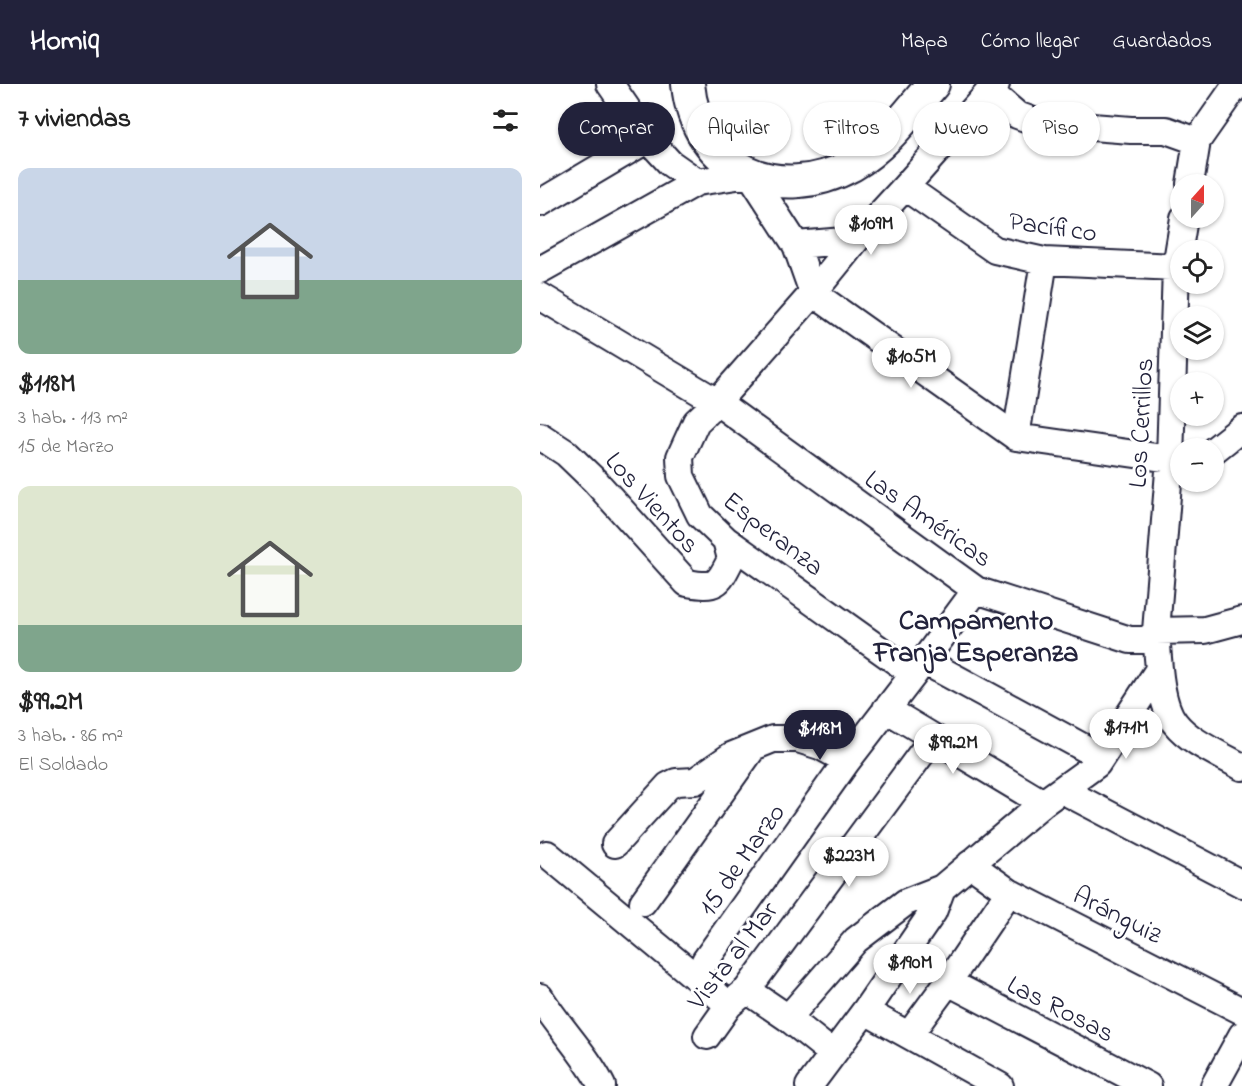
<!DOCTYPE html>
<html lang="es">
<head>
<meta charset="utf-8">
<style>
	:root { --surface:#fff; --page:#f6f6f6; --text:#222; --muted:#767676; --accent:#22223b }
	body { margin:0; font-family:"Indie Flower",sans-serif; background:var(--page); color:var(--text); height:100vh; display:flex; flex-direction:column; font-size:22px; white-space:nowrap }
	* { box-sizing:border-box; margin:0 }
	p { font-size:20px; color:var(--muted) }
	.icon { flex:none; width:33px; height:33px; fill:none; stroke:currentColor; stroke-width:2; stroke-linecap:round; stroke-linejoin:round }
	.map { position:relative; flex:1; overflow:hidden }
	.drawer { display:flex; flex-direction:column; background:var(--surface); width:540px }
	.drawer>* { flex:none }
	.guide { position:absolute; left:18px; top:18px; width:570px; height:54px; display:flex; gap:12px }
	.needle { width:39px; rotate:21deg }
	.controls { position:absolute; left:630px; top:90px; display:grid; gap:12px }
	.controls a { display:grid; place-items:center; width:54px; height:54px; border-radius:50%; background:var(--surface); box-shadow:0 2px 4px #0004; font-size:30px }
	.price { position:absolute; translate:-50% -51px; padding:0 14px; border-radius:21px; background:#fff; color:#222; font-size:20px; line-height:39px; filter:drop-shadow(0 2px 3px #0008) }
	.price::after { content:''; position:absolute; left:50%; top:36px; width:18px; height:14px; margin-left:-9px; background:inherit; clip-path:polygon(0 0,100% 0,50% 100%) }
	.price.active { background:var(--accent); color:#fff }
	ul { padding:0; list-style:none }
	li { display:grid; align-content:center; gap:12px; height:318px; padding:0 18px }
	li span { display:grid; place-items:center; height:186px; border-radius:12px; color:#555 }
	li>.icon { margin-inline-start:auto }
	span .icon { width:108px; height:108px; fill:#fffc; stroke-width:1 }
	li b { font-size:26px }
	h2 { display:flex; justify-content:space-between; align-items:center; height:72px; padding:0 18px; font-size:26px }
	.tag { padding:0 21px; border-radius:27px; background:var(--surface); box-shadow:0 2px 4px #0004; font-size:21px; line-height:54px }
	.tag.active { background:var(--accent); color:#fff }
	header { display:flex; align-items:center; gap:36px; box-sizing:border-box; height:84px; padding:0 30px; background:var(--accent); color:#fff }
	header strong { font-size:28px }
	nav { display:flex; gap:33px; margin-inline-start:auto; font-size:21px }
	main { display:flex; flex:1; min-height:0 }
	.map>svg:first-child { display:block }
	.lines { fill:none; stroke-linecap:round; stroke-linejoin:round }
	.minor-casing { stroke:#22223b; stroke-width:30 }
	.major-casing { stroke:#22223b; stroke-width:36 }
	.minor { stroke:#fff; stroke-width:26 }
	.major { stroke:#fff; stroke-width:32 }
	.labels { text-anchor:middle; stroke-width:6; stroke-linejoin:round; paint-order:stroke }
	.street-label { font-size:27px; fill:#22223b; stroke:#fff }
	.neighbourhood-label { font-size:28px; font-weight:bold; fill:#22223b; stroke:#fff }
</style>
</head>
<body>
<header>
<strong>Homiq</strong>
<nav><a>Mapa</a><a>Cómo llegar</a><a>Guardados</a></nav>
</header>
<main>
<section class="drawer">
<h2>7 viviendas<svg class="icon" aria-label="filters" viewBox="0 0 24 24"><path d="M4 7h16M4 17h16"/><circle cx="9" cy="7" r="2"/><circle cx="15" cy="17" r="2"/></svg></h2>
<ul>
<li><span style="background:linear-gradient(#c9d6e8 60%,#7fa58c 0)"><svg class="icon" aria-label="home" viewBox="0 0 24 24"><path d="M3 11l9-7 9 7M6 9v11h12V9"/></svg></span><div><b>$118M</b><p>3 hab. · 113 m²</p><p>15 de Marzo</p></div></li>
<li><span style="background:linear-gradient(#dfe7d0 75%,#7fa58c 0)"><svg class="icon" aria-label="home" viewBox="0 0 24 24"><path d="M3 11l9-7 9 7M6 9v11h12V9"/></svg></span><div><b>$99.2M</b><p>3 hab. · 86 m²</p><p>El Soldado</p></div></li>
</ul>
</section>
<div class="map">
<svg width="702" height="1002" viewBox="0 0 702 1002">
	<rect width="100%" height="100%" fill="#fff"/>
	<filter id="ink" filterUnits="userSpaceOnUse"><feTurbulence type="fractalNoise" baseFrequency=".0167" numOctaves="2"/><feDisplacementMap in="SourceGraphic" scale="12" xChannelSelector="R" yChannelSelector="G"/><feConvolveMatrix kernelMatrix="1 2 1 2 8 2 1 2 1" color-interpolation-filters="sRGB"/></filter>
	<g filter="url(#ink)">
		<g class="lines">
			<!-- minor casing -->
			<g class="minor-casing">
				<path id="minor" d="M70,0L108,55L130,79L157,98L210,90L256,161L273,209L476,353L630,375L640,372
					M449,7L477,31L499,39L591,46H626L657,57
					M650,100L657,57L692,7L699,0
					M365,103L455,166L504,177L636,183
					M0,119L108,55
					M644,134L636,183L630,375L616,547L665,546L702,536
					M256,161L316,156
					M0,186L157,98
					M0,212L177,318L436,506L590,556H608L616,547C618,572 619,620 635,639C651,659 680,670 702,683
					M0,352L26,369L56,398L147,499C177,504 178,501 191,475L186,456
					M476,353L504,177
					M674,366L702,344
					M384,577L561,673
					M374,590L186,456L160,431L141,392L140,373L156,338L177,318L273,209L316,156L365,103L456,0
					M346,625L503,719
					M522,706L702,800
					M75,760L128,702L136,698L155,697L191,672L233,655H258L280,662L307,677
					M7,770L189,921
					M430,780L469,808L702,927
					M103,818L212,665
					M165,877L307,677L374,590L436,506
					M408,898L608,1002
					M207,906L248,934L293,970
					M0,913C19,944 46,970 62,1002
					M325,927L460,1002
					M248,934L316,856L366,818L402,804L503,719L557,680L619,585
					M369,951L408,898L469,808
					M167,952L189,921L207,906L393,654
					M269,1002L325,927L393,828L402,804
					M674,1002L702,951"/>
			</g>
			<!-- major casing -->
			<g class="major-casing">
				<path id="major" d="M148,0C156,86 239,121 312,81C345,62 369,28 393,0"/>
			</g>
			<!-- minor -->
			<use href="#minor" class="minor"/>
			<!-- major -->
			<use href="#major" class="major"/>
		</g>
	</g>
	<g class="labels">
		<!-- street labels -->
		<g class="street-label">
			<text transform="translate(513 142) rotate(8)" y="9">Pacífico</text>
			<text transform="translate(600 339) rotate(-87)" y="9">Los Cerrillos</text>
			<text transform="translate(113 418) rotate(48)" y="9">Los Vientos</text>
			<text transform="translate(389 434) rotate(35)" y="9">Las Américas</text>
			<text transform="translate(234 449) rotate(38)" y="9">Esperanza</text>
			<text transform="translate(201 775) rotate(-55)" y="9">15 de Marzo</text>
			<text transform="translate(578 830) rotate(27)" y="9">Aránguiz</text>
			<text transform="translate(192 871) rotate(-52)" y="9">Vista al Mar</text>
			<text transform="translate(521 924) rotate(27)" y="9">Las Rosas</text>
		</g>
		<!-- neighbourhood labels -->
		<g class="neighbourhood-label">
			<text x="436" y="545">Campamento<tspan x="436" dy="32">Franja Esperanza</tspan></text>
		</g>
	</g>
</svg>
<div class="controls">
<a><svg class="needle" viewBox="-14 -14 28 28"><path d="M0-13l5 13h-10z" fill="#e53935"/><path d="M0 13l5-13h-10z" fill="#767676"/></svg></a>
<a><svg class="icon" aria-label="locate" viewBox="0 0 24 24"><circle cx="12" cy="12" r="6"/><path d="M12 2v4M12 18v4M2 12h4M18 12h4"/></svg></a>
<a><svg class="icon" aria-label="layers" viewBox="0 0 24 24"><path d="M12 4l9 5-9 5-9-5zM3 14l9 5 9-5"/></svg></a>
<a>+</a>
<a>−</a>
</div>
<b class="price" style="left:331px;top:172px">$109M</b>
<b class="price" style="left:371px;top:305px">$105M</b>
<b class="price" style="left:586px;top:676px">$171M</b>
<b class="price active" style="left:280px;top:677px">$118M</b>
<b class="price" style="left:413px;top:691px">$99.2M</b>
<b class="price" style="left:309px;top:804px">$223M</b>
<b class="price" style="left:370px;top:911px">$190M</b>
<div class="guide">
<a class="tag active">Comprar</a>
<a class="tag">Alquilar</a>
<a class="tag">Filtros</a>
<a class="tag">Nuevo</a>
<a class="tag">Piso</a>
</div>
</div>
</main>
</body>
</html>
